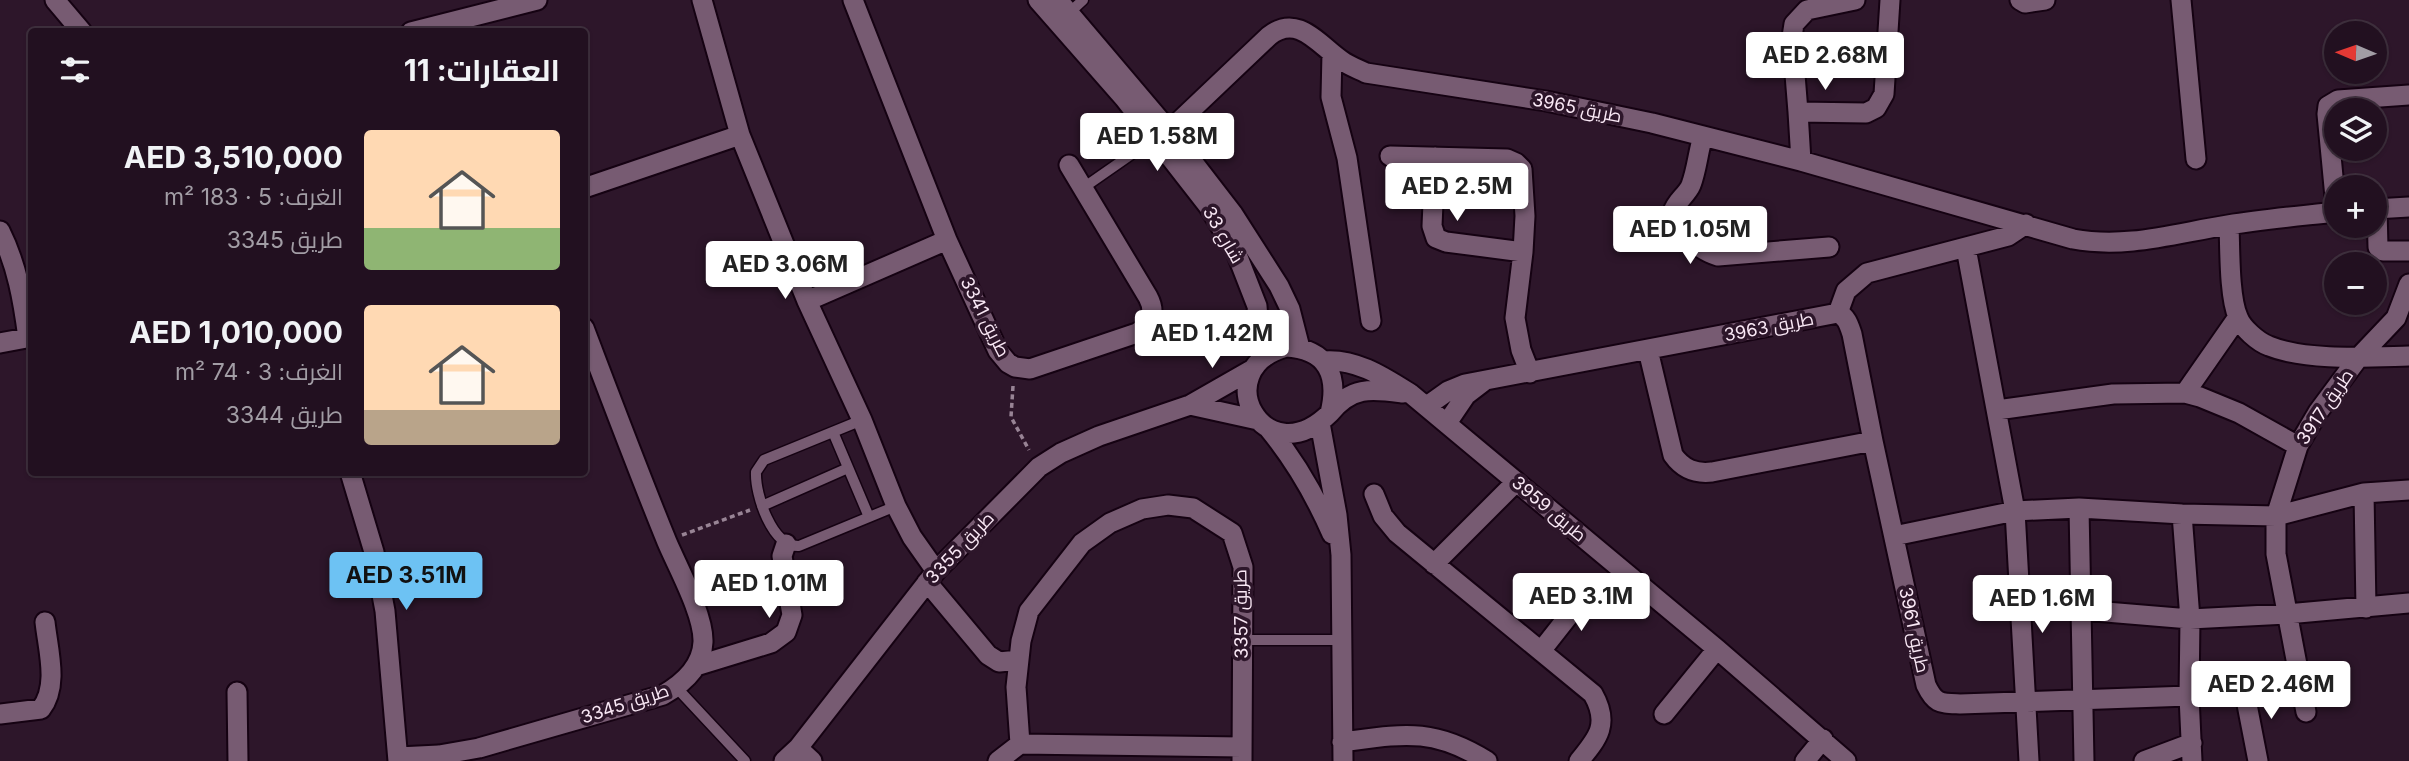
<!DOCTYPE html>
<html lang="ar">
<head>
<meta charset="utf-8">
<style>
	:root { --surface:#221020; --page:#2e1e2d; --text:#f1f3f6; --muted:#a29da5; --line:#3f303e; --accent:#6dc2f3 }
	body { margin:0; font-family:Inter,Cairo,sans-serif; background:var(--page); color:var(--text); direction:rtl; height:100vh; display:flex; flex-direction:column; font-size:26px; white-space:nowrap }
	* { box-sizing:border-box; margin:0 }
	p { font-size:23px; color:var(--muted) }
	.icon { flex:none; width:38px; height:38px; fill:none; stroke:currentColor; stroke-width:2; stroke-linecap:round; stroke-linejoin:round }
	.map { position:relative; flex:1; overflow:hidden; direction:ltr }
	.details { position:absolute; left:28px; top:28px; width:560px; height:448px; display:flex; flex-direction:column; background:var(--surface); border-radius:7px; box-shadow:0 2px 5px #0004,0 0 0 2px var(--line); direction:rtl }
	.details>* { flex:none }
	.needle { width:46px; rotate:272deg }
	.controls { position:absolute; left:2324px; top:21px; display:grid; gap:14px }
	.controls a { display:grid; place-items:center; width:63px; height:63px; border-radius:50%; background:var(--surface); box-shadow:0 2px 5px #0004,0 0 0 2px var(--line); font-size:35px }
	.price { position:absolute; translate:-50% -60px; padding:0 16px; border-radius:7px; background:#fff; color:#222; font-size:23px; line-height:46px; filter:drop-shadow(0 2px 4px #0008) }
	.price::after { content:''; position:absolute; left:50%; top:42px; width:21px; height:16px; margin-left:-10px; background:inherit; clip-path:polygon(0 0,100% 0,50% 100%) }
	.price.current { background:var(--accent); color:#111 }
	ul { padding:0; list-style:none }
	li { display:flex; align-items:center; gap:21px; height:175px; padding:0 28px }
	li span { display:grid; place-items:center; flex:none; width:196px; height:140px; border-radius:7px; color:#555 }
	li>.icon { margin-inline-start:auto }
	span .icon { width:84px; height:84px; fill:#fffc; stroke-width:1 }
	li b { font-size:30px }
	h2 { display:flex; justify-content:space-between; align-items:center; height:84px; padding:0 28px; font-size:30px }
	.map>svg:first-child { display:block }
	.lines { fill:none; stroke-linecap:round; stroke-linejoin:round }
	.service-casing { stroke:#150212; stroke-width:13 }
	.minor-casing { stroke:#150212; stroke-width:23 }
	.path { stroke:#988495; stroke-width:3.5; stroke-dasharray:5 3.5; stroke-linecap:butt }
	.service { stroke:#775b72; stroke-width:10 }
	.minor { stroke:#775b72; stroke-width:19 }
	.labels { text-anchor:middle; stroke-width:7; stroke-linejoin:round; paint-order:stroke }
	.street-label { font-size:18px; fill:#f9e8f5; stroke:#2d162a }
</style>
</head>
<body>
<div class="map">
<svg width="2409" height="761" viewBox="0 0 2409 761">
	<rect width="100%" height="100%" fill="#2d162a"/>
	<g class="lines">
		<!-- service casing -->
		<g class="service-casing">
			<path id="service" d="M1069,13L1083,0
				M1083,188L1139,149
				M862,420L764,460L756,472C755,495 772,547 799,546L896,506
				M833,432L869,517
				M762,506L848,468
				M1242,640H1342
				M676,687L745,761"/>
		</g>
		<!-- minor casing -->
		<g class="minor-casing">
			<path id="minor" d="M55,0L82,32
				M702,0L740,135L807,301L862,420L896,506L912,537L936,571
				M853,0L947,240L998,351L1008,363L1015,367L1030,369L1137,333C1152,325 1156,312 1148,297L1069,165
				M1038,0L1124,98L1209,207L1236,252L1257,306L1261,358
				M1058,0L1169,131L1233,214L1279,286L1290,309L1300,348
				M1855,0L1807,10L1794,24L1792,37L1798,112L1866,113L1876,108L1884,94L1890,0
				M2020,0L2025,3L2045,0
				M2181,0L2196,159
				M411,32L537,0
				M1332,53L1331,97L1347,158L1371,321
				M1798,112L1801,161
				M1169,131L1269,36C1298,13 1319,45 1341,60C1349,66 1358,69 1366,73L1546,101L1652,123L1801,161L2073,239C2127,249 2176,233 2228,225C2264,219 2300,216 2336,212
				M1703,136C1698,152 1697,169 1691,185C1687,195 1675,202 1673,212C1670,230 1704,252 1718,256L1829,247
				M1390,156L1507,159L1516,163L1522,169L1525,216L1523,252L1515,318L1521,350L1530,373
				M1435,157L1432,226L1436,238L1446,242L1523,252
				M584,188L740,135
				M2336,208L2327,114L2328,106L2338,100L2409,95
				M2375,209L2409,207
				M2377,209L2378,247L2383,251H2409
				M2229,225C2230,248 2229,297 2238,317C2242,328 2258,342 2269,346C2306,361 2368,357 2409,356
				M0,231C17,265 23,300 28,338
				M1966,248L2015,511L2029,761
				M807,301L947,240
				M1838,313C1847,317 1849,325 1852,334L1873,441L1926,685C1935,704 1940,703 1960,704L2189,696L2299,681
				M0,343L32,337
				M1286,347C1328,349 1339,376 1330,413C1264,478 1206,369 1286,347Z
				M1648,350L1673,455C1683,469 1695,474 1712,472L1873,441
				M1323,361C1356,358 1384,377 1411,394L1717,649L1846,761
				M2185,393L2238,317
				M1190,405L1258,420
				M1427,406L1448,391L1465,384L1838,313L1846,291L1867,273L2008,236L2026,224
				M1997,410L2113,394L2185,393L2200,397L2239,413L2298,446
				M1330,413C1352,386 1371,389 1403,393
				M1320,423L1337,515L1341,555L1343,761
				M1447,423L1466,395L1483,382
				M1269,429C1296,462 1315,495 1332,534
				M350,472L374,552L385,611L398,761
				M2364,493L2366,608
				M1374,494L1383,516L1397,533L1593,694C1610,724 1598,738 1579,761
				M2079,508L2084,761
				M2182,514L2190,619L2189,696L2192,761
				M1894,536L2015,511L2079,508L2182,514L2276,516L2364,493L2409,490
				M1434,564L1516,482
				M927,582L988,655L999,662L1019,660
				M2082,610L2190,619L2287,614L2409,603
				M1541,651L1589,590
				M696,666L771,643L786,632L792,615L782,556L786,544
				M2244,689L2258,761
				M237,692L238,761
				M2306,712L2276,554V516L2298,446L2318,412L2359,357L2396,318L2409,284
				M0,714L41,709C59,686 48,650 45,622
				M1664,714L1717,649
				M1342,742C1403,734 1432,727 1487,761
				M1020,744L1016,687L1021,641L1029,611L1082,543L1110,523L1142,509L1168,505L1193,508L1232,533L1243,567L1242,761
				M798,748L812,761
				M398,757L439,755L479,748L663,695C684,683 702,666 703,642C704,615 678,568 667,542C638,471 611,399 584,328
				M784,761L798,748L936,571L1039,467L1061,453L1099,436L1190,405L1253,369
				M998,761L1020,744L1242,747
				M1805,761L1823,739
				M2144,761L2192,743"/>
		</g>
		<!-- path -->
		<path class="path" d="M1013,386L1011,417L1029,450
			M682,535L750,510"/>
		<!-- service -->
		<use href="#service" class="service"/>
		<!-- minor -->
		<use href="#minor" class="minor"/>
	</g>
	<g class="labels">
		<!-- street labels -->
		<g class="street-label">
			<text transform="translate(1577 108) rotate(11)" y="6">طريق 3965</text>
			<text transform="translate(1223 235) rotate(60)" y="6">شارع 33</text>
			<text transform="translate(985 317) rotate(63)" y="6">طريق 3341</text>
			<text transform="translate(1769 327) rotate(-11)" y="6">طريق 3963</text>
			<text transform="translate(2325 407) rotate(-56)" y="6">طريق 3917</text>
			<text transform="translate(1549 509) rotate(40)" y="6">طريق 3959</text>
			<text transform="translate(960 548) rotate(-47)" y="6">طريق 3355</text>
			<text transform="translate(1241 614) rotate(-91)" y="6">طريق 3357</text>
			<text transform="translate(1914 630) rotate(78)" y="6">طريق 3961</text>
			<text transform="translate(625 704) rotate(-18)" y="6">طريق 3345</text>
		</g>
	</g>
</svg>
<div class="controls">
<a><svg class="needle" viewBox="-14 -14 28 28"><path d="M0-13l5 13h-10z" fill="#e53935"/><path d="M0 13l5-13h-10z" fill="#a29da5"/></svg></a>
<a><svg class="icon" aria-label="layers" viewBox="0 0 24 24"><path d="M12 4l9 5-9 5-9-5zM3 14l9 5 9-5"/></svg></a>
<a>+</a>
<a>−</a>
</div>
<b class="price" style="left:1825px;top:92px">AED 2.68M</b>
<b class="price" style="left:1157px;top:173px">AED 1.58M</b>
<b class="price" style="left:1457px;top:223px">AED 2.5M</b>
<b class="price" style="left:1690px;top:266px">AED 1.05M</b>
<b class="price" style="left:785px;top:301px">AED 3.06M</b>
<b class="price" style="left:1212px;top:370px">AED 1.42M</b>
<b class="price current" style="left:406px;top:612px">AED 3.51M</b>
<b class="price" style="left:769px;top:620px">AED 1.01M</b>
<b class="price" style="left:1581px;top:633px">AED 3.1M</b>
<b class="price" style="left:2042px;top:635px">AED 1.6M</b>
<b class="price" style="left:2271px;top:721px">AED 2.46M</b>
<section class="details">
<h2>العقارات: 11<svg class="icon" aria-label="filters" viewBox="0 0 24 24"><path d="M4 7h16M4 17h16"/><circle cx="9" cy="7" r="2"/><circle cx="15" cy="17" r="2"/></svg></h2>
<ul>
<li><span style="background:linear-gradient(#ffd9b3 70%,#8fb573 0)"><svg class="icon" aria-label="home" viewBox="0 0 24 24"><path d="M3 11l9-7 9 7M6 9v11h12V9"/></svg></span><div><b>AED 3,510,000</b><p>الغرف: 5 · 183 m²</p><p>طريق 3345</p></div></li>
<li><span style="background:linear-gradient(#ffd9b3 75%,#b9a48a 0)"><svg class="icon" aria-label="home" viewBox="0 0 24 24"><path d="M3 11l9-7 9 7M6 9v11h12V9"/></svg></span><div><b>AED 1,010,000</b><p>الغرف: 3 · 74 m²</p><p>طريق 3344</p></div></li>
</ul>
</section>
</div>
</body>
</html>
